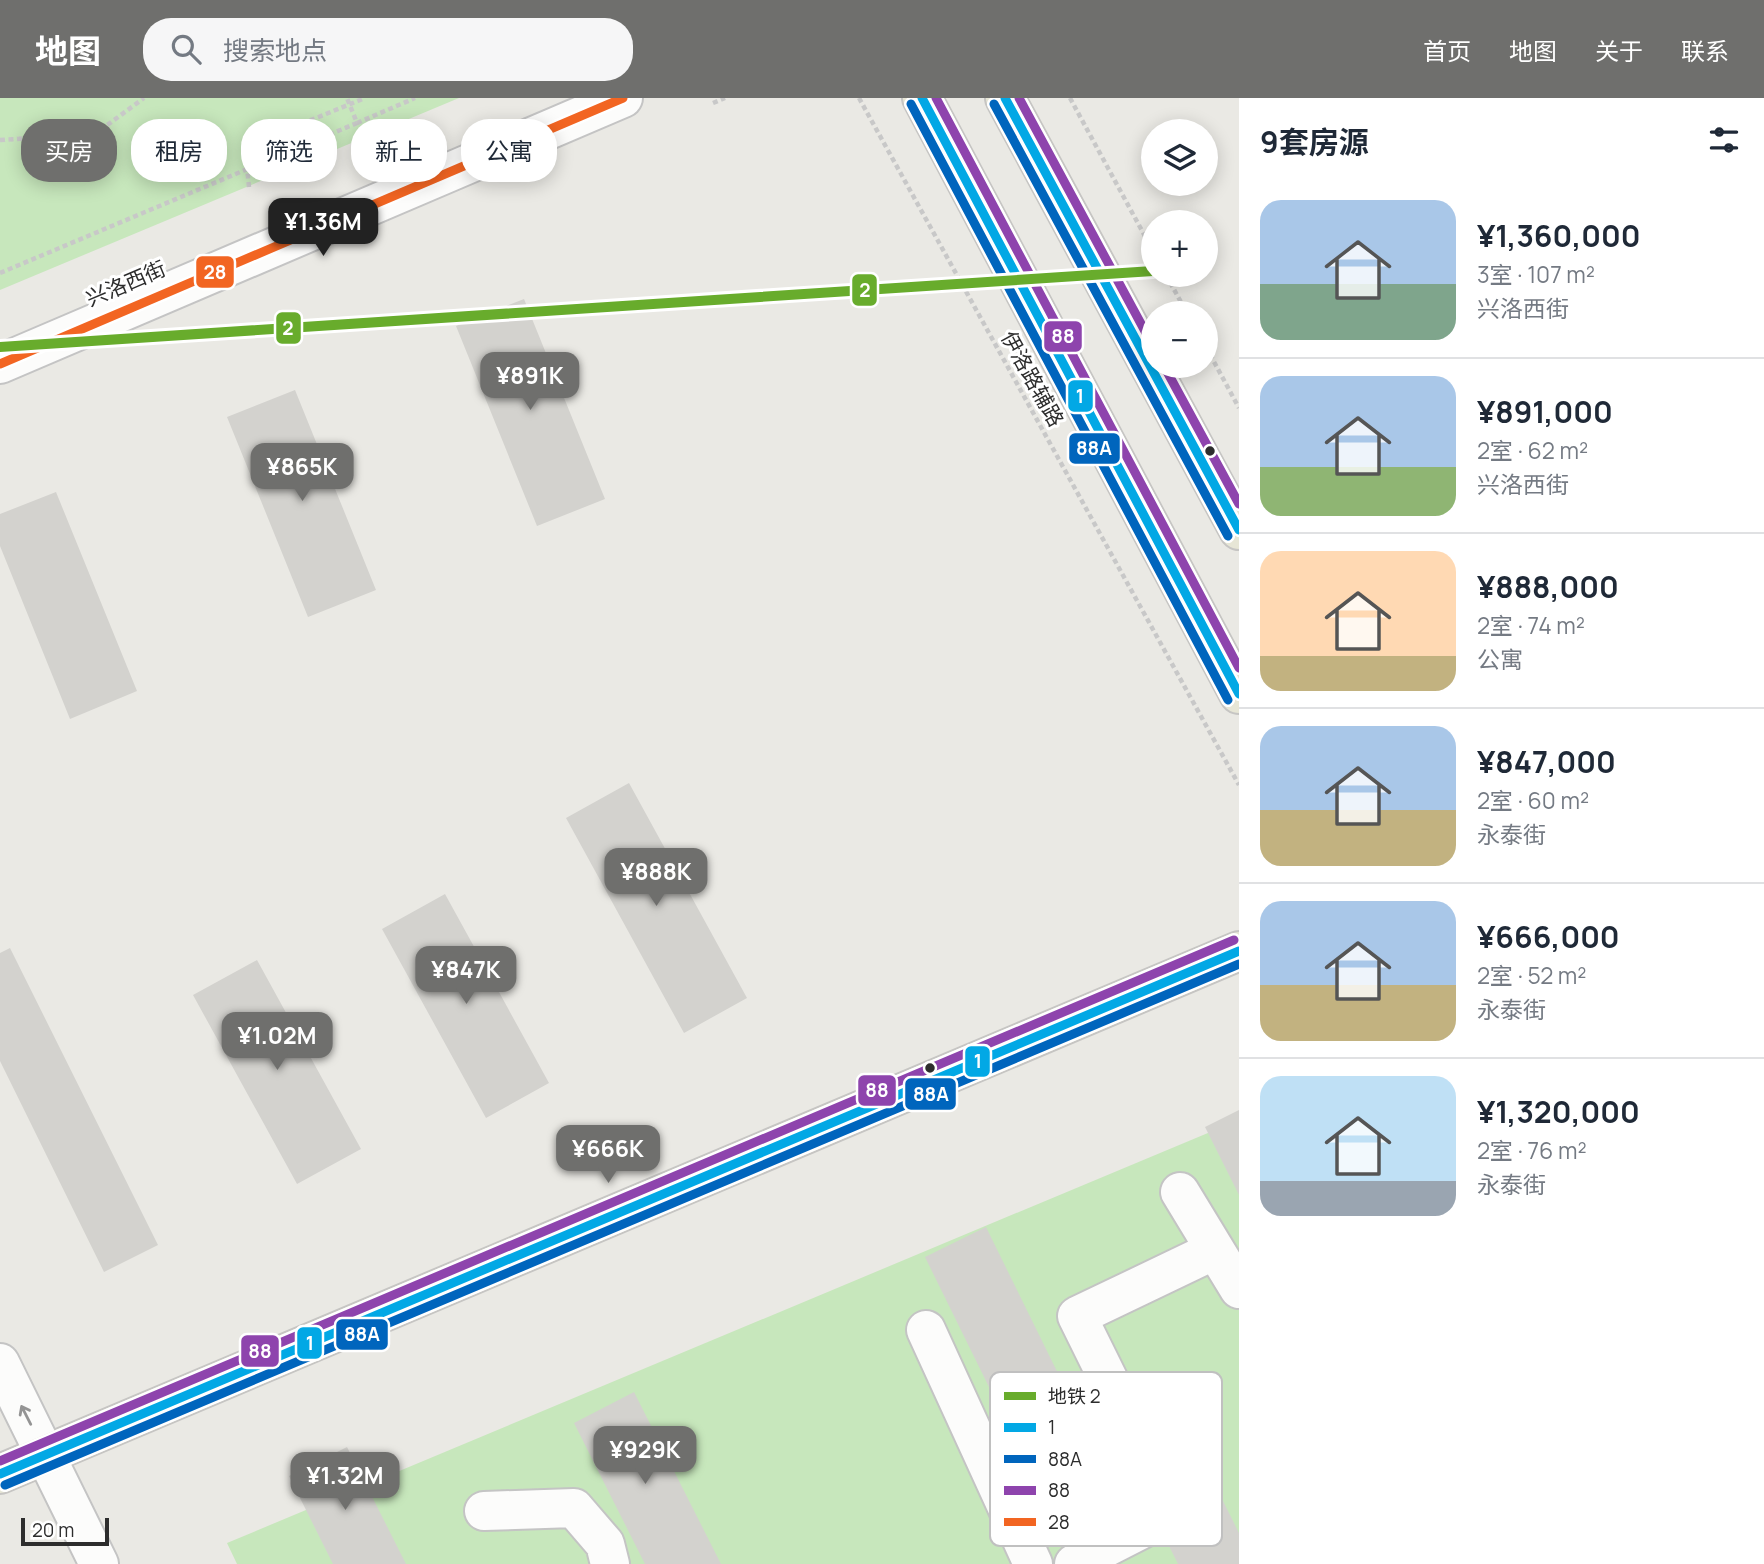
<!DOCTYPE html>
<html lang="zh">
<head>
<meta charset="utf-8">
<style>
	:root { --surface:#fff; --page:#f6f6f7; --text:#1f2937; --muted:#747a83; --line:#e0e1e3; --accent:#6f6f6d }
	body { margin:0; font-family:Manrope,"Noto Sans SC",sans-serif; background:var(--page); color:var(--text); height:100vh; display:flex; flex-direction:column; font-size:26px; white-space:nowrap }
	* { box-sizing:border-box; margin:0 }
	p { font-size:23px; color:var(--muted) }
	.icon { flex:none; width:38px; height:38px; fill:none; stroke:currentColor; stroke-width:2; stroke-linecap:round; stroke-linejoin:round }
	.map { position:relative; flex:1; overflow:hidden }
	.panel { display:flex; flex-direction:column; background:var(--surface); width:525px }
	.panel>* { flex:none }
	.top-card { position:absolute; left:21px; top:21px; width:665px; height:63px; display:flex; gap:14px }
	.controls { position:absolute; left:1141px; top:21px; display:grid; gap:14px }
	.controls a { display:grid; place-items:center; width:77px; height:77px; border-radius:50%; background:var(--surface); box-shadow:0 4px 18px #0003; font-size:35px }
	.scale { position:absolute; left:21px; bottom:18px; width:88px; box-sizing:border-box; padding-left:7px; border:4px solid #2d2d2d; border-top:0; font-size:19px; line-height:24px; white-space:nowrap; color:#2d2d2d; -webkit-text-stroke:5px #fff; paint-order:stroke }
	.price { position:absolute; translate:-50% -60px; padding:0 16px; border-radius:14px; background:var(--accent); color:#fff; font-size:23px; line-height:46px; filter:drop-shadow(0 2px 4px #0008) }
	.price::after { content:''; position:absolute; left:50%; top:42px; width:21px; height:16px; margin-left:-10px; background:inherit; clip-path:polygon(0 0,100% 0,50% 100%) }
	.price.active { background:#222; color:#fff }
	ul { padding:0; list-style:none }
	li { display:flex; align-items:center; gap:21px; height:175px; padding:0 21px }
	li+li { border-top:2px solid var(--line) }
	li span { display:grid; place-items:center; flex:none; width:196px; height:140px; border-radius:21px; color:#555 }
	li>.icon { margin-inline-start:auto }
	span .icon { width:84px; height:84px; fill:#fffc; stroke-width:1 }
	li b { font-size:30px }
	h2 { display:flex; justify-content:space-between; align-items:center; height:84px; padding:0 21px; font-size:30px }
	.chip { padding:0 24px; border-radius:28px; background:var(--surface); box-shadow:0 4px 18px #0003; font-size:24px; line-height:63px }
	.chip.active { background:var(--accent); color:#fff }
	header { display:flex; align-items:center; gap:42px; box-sizing:border-box; height:98px; padding:0 35px; background:var(--accent); color:#fff }
	header strong { font-size:33px }
	nav { display:flex; gap:38px; margin-inline-start:auto; font-size:24px }
	.search { width:490px; height:63px; background:var(--page); display:flex; align-items:center; gap:18px; box-sizing:border-box; padding:0 24px; border-radius:28px; color:var(--muted); font-size:26px }
	main { display:flex; flex:1; min-height:0 }
	.map>svg:first-child { display:block }
	.green { fill:#c7e7bc }
	.building { fill:#d3d2ce }
	.lines { fill:none; stroke-linecap:round; stroke-linejoin:round }
	.minor-casing { stroke:#c4c4c4; stroke-width:42 }
	.major-casing { stroke:#c6c5c3; stroke-width:42 }
	.path { stroke:#c8c8c8; stroke-width:4.5; stroke-dasharray:5 3.5; stroke-linecap:butt }
	.minor { stroke:#fcfcfb; stroke-width:38 }
	.major { stroke:#e7e6d6; stroke-width:38 }
	.path-bridge { stroke:#c8c8c8; stroke-width:4.5; stroke-dasharray:5 3.5; stroke-linecap:butt }
	.bus-1-casing { stroke:#fff; stroke-width:14 }
	.bus-2-casing { stroke:#fff; stroke-width:14 }
	.bus-3-casing { stroke:#fff; stroke-width:14 }
	.bus-4-casing { stroke:#fff; stroke-width:14 }
	.bus-1 { stroke:#02a8e5; stroke-width:9 }
	.bus-2 { stroke:#0065bd; stroke-width:9 }
	.bus-3 { stroke:#8e44ad; stroke-width:9 }
	.bus-4 { stroke:#f26522; stroke-width:9 }
	.metro-1-casing { stroke:#fff; stroke-width:16 }
	.metro-1 { stroke:#68ac2c; stroke-width:10 }
	.oneway { stroke:#949494 }
	.bus-dot { fill:#2d2d2d; stroke:#fff; stroke-width:2.5 }
	.labels { text-anchor:middle; stroke-width:6; stroke-linejoin:round; paint-order:stroke }
	.street-label { font-size:21px; fill:#2d2d2d; stroke:#fff }
	.key { fill:#fff; stroke:#c0c0c0; stroke-width:2 }
	.key-label { font-size:19px; fill:#2d2d2d }
	.line-badge { stroke:#fff; stroke-width:2.5 }
	.badge-label { font-size:19px; text-anchor:middle; font-weight:bold; fill:#fff }
</style>
</head>
<body>
<header>
<strong>地图</strong>
<div class="search"><svg class="icon" aria-label="search" viewBox="0 0 24 24"><circle cx="10" cy="10" r="6"/><path d="M15 15l6 6"/></svg>搜索地点</div>
<nav><a>首页</a><a>地图</a><a>关于</a><a>联系</a></nav>
</header>
<main>
<div class="map">
<svg width="1239" height="1466" viewBox="0 0 1239 1466">
	<rect width="100%" height="100%" fill="#eae9e4"/>
	<!-- green -->
	<path class="green" d="M0,0H459L0,192Z
		M1239,1022V1466H237L227,1445Z"/>
	<!-- building -->
	<path class="building" d="M524,201L605,401L537,428L456,228Z
		M295,292L376,492L308,519L227,319Z
		M56,394L137,593L70,621L0,448V416Z
		M629,685L747,900L684,935L566,720Z
		M445,796L549,985L486,1020L382,831Z
		M10,850L158,1147L104,1174L0,963V855Z
		M257,862L361,1051L297,1086L193,897Z
		M1239,1012V1097L1205,1029Z
		M986,1129L1107,1375L1046,1405L925,1159Z
		M634,1294L721,1466H645L574,1325Z
		M347,1349L406,1466H333L289,1378Z
		M1213,1383L1239,1435V1466H1178L1152,1414Z"/>
	<g class="lines">
		<!-- minor casing -->
		<g class="minor-casing">
			<path id="minor" d="M0,266L623,0
				M1180,1094L1239,1191
				M926,1232L1033,1466
				M0,1265L99,1466
				M484,1413L574,1410L605,1446L610,1466
				M1074,1466L1142,1431L1159,1384L1077,1218L1215,1152"/>
		</g>
		<!-- major casing -->
		<g class="major-casing">
			<path id="major" d="M922,0L1239,596
				M1005,0L1239,432
				M0,1376L1239,853"/>
		</g>
		<!-- path -->
		<path class="path" d="M859,0L1239,687
			M1070,0L1153,153
			M713,5L725,0
			M357,25L415,0
			M0,42L95,36L144,0
			M249,89L245,49L365,0
			M1166,177L1187,215
			M1206,249L1239,310"/>
		<!-- minor -->
		<use href="#minor" class="minor"/>
		<!-- major -->
		<use href="#major" class="major"/>
		<!-- path-bridge -->
		<path class="path-bridge" d="M0,175L357,25L347,0"/>
		<!-- bus-1 casing -->
		<g class="bus-1-casing">
			<path id="bus-1" d="M922,0L1239,596
				M1005,0L1239,432
				M0,1376L1239,853"/>
		</g>
		<!-- bus-2 casing -->
		<g class="bus-2-casing">
			<path id="bus-2" d="M911,6L1228,602
				M994,6L1228,438
				M5,1387L1239,866"/>
		</g>
		<!-- bus-3 casing -->
		<g class="bus-3-casing">
			<path id="bus-3" d="M936,0L1239,570
				M1019,0L1153,248
				M1164,268L1239,406
				M0,1363L1234,842"/>
		</g>
		<!-- bus-4 casing -->
		<g class="bus-4-casing">
			<path id="bus-4" d="M0,266L623,0"/>
		</g>
		<!-- bus-1 -->
		<use href="#bus-1" class="bus-1"/>
		<!-- bus-2 -->
		<use href="#bus-2" class="bus-2"/>
		<!-- bus-3 -->
		<use href="#bus-3" class="bus-3"/>
		<!-- bus-4 -->
		<use href="#bus-4" class="bus-4"/>
		<!-- metro-1 casing -->
		<g class="metro-1-casing">
			<path id="metro-1" d="M0,249L1153,173"/>
		</g>
		<!-- metro-1 -->
		<use href="#metro-1" class="metro-1"/>
	</g>
	<!-- one-way arrows -->
	<defs><path id="oneway-shaft" d="M-6 0H5M1.5-3L5.5 0L1.5 3" fill="none" stroke-width="1.6" stroke-linecap="round" stroke-linejoin="round" transform="scale(1.75)"/></defs>
	<use class="oneway" href="#oneway-shaft" transform="translate(26 1317) rotate(-117)"/>
	<!-- markers -->
	<g class="bus-dot">
		<circle cx="1210" cy="353" r="6"/>
		<circle cx="930" cy="970" r="6"/>
	</g>
	<g class="labels">
		<!-- street labels -->
		<g class="street-label">
			<text transform="translate(126 186) rotate(-23)" y="7">兴洛西街</text>
			<text transform="translate(1032 281) rotate(61)" y="7">伊洛路辅路</text>
		</g>
	</g>
	<!-- legend -->
	<rect x="990" y="1274" width="232" height="174" rx="10" class="key"/>
	<rect x="1004" y="1294" width="32" height="8" fill="#68ac2c"/>
	<rect x="1004" y="1325" width="32" height="9" fill="#02a8e5"/>
	<rect x="1004" y="1357" width="32" height="8" fill="#0065bd"/>
	<rect x="1004" y="1388" width="32" height="9" fill="#8e44ad"/>
	<rect x="1004" y="1420" width="32" height="8" fill="#f26522"/>
	<g class="key-label">
		<text x="1048" y="1305">地铁 2</text>
		<text x="1048" y="1336">1</text>
		<text x="1048" y="1368">88A</text>
		<text x="1048" y="1399">88</text>
		<text x="1048" y="1431">28</text>
	</g>
	<g class="line-badge">
		<rect x="195" y="157" width="40" height="34" rx="7" fill="#f26522"/>
		<rect x="851" y="175" width="27" height="34" rx="7" fill="#68ac2c"/>
		<rect x="275" y="213" width="27" height="34" rx="7" fill="#68ac2c"/>
		<rect x="1043" y="222" width="40" height="33" rx="7" fill="#8e44ad"/>
		<rect x="1067" y="281" width="27" height="34" rx="7" fill="#02a8e5"/>
		<rect x="1068" y="334" width="53" height="33" rx="7" fill="#0065bd"/>
		<rect x="964" y="947" width="27" height="33" rx="7" fill="#02a8e5"/>
		<rect x="857" y="976" width="40" height="33" rx="7" fill="#8e44ad"/>
		<rect x="904" y="979" width="53" height="34" rx="7" fill="#0065bd"/>
		<rect x="335" y="1220" width="54" height="33" rx="7" fill="#0065bd"/>
		<rect x="296" y="1228" width="27" height="34" rx="7" fill="#02a8e5"/>
		<rect x="240" y="1236" width="40" height="34" rx="7" fill="#8e44ad"/>
	</g>
	<g class="badge-label">
		<text x="215" y="181">28</text>
		<text x="865" y="199">2</text>
		<text x="288" y="237">2</text>
		<text x="1063" y="245">88</text>
		<text x="1080" y="305">1</text>
		<text x="1094" y="357">88A</text>
		<text x="978" y="970">1</text>
		<text x="877" y="999">88</text>
		<text x="931" y="1003">88A</text>
		<text x="362" y="1243">88A</text>
		<text x="310" y="1252">1</text>
		<text x="260" y="1260">88</text>
	</g>
</svg>
<div class="controls">
<a><svg class="icon" aria-label="layers" viewBox="0 0 24 24"><path d="M12 4l9 5-9 5-9-5zM3 14l9 5 9-5"/></svg></a>
<a>+</a>
<a>−</a>
</div>
<div class="scale">20 m</div>
<b class="price active" style="left:323px;top:160px">¥1.36M</b>
<b class="price" style="left:530px;top:314px">¥891K</b>
<b class="price" style="left:302px;top:405px">¥865K</b>
<b class="price" style="left:656px;top:810px">¥888K</b>
<b class="price" style="left:466px;top:908px">¥847K</b>
<b class="price" style="left:277px;top:974px">¥1.02M</b>
<b class="price" style="left:608px;top:1087px">¥666K</b>
<b class="price" style="left:645px;top:1388px">¥929K</b>
<b class="price" style="left:345px;top:1414px">¥1.32M</b>
<div class="top-card">
<a class="chip active">买房</a>
<a class="chip">租房</a>
<a class="chip">筛选</a>
<a class="chip">新上</a>
<a class="chip">公寓</a>
</div>
</div>
<section class="panel">
<h2>9套房源<svg class="icon" aria-label="filters" viewBox="0 0 24 24"><path d="M4 7h16M4 17h16"/><circle cx="9" cy="7" r="2"/><circle cx="15" cy="17" r="2"/></svg></h2>
<ul>
<li><span style="background:linear-gradient(#a9c7e8 60%,#7fa58c 0)"><svg class="icon" aria-label="home" viewBox="0 0 24 24"><path d="M3 11l9-7 9 7M6 9v11h12V9"/></svg></span><div><b>¥1,360,000</b><p>3室 · 107 m²</p><p>兴洛西街</p></div></li>
<li><span style="background:linear-gradient(#a9c7e8 65%,#8fb573 0)"><svg class="icon" aria-label="home" viewBox="0 0 24 24"><path d="M3 11l9-7 9 7M6 9v11h12V9"/></svg></span><div><b>¥891,000</b><p>2室 · 62 m²</p><p>兴洛西街</p></div></li>
<li><span style="background:linear-gradient(#ffd9b3 75%,#c2b280 0)"><svg class="icon" aria-label="home" viewBox="0 0 24 24"><path d="M3 11l9-7 9 7M6 9v11h12V9"/></svg></span><div><b>¥888,000</b><p>2室 · 74 m²</p><p>公寓</p></div></li>
<li><span style="background:linear-gradient(#a9c7e8 60%,#c2b280 0)"><svg class="icon" aria-label="home" viewBox="0 0 24 24"><path d="M3 11l9-7 9 7M6 9v11h12V9"/></svg></span><div><b>¥847,000</b><p>2室 · 60 m²</p><p>永泰街</p></div></li>
<li><span style="background:linear-gradient(#a9c7e8 60%,#c2b280 0)"><svg class="icon" aria-label="home" viewBox="0 0 24 24"><path d="M3 11l9-7 9 7M6 9v11h12V9"/></svg></span><div><b>¥666,000</b><p>2室 · 52 m²</p><p>永泰街</p></div></li>
<li><span style="background:linear-gradient(#bfe0f5 75%,#9aa5b1 0)"><svg class="icon" aria-label="home" viewBox="0 0 24 24"><path d="M3 11l9-7 9 7M6 9v11h12V9"/></svg></span><div><b>¥1,320,000</b><p>2室 · 76 m²</p><p>永泰街</p></div></li>
</ul>
</section>
</main>
</body>
</html>
